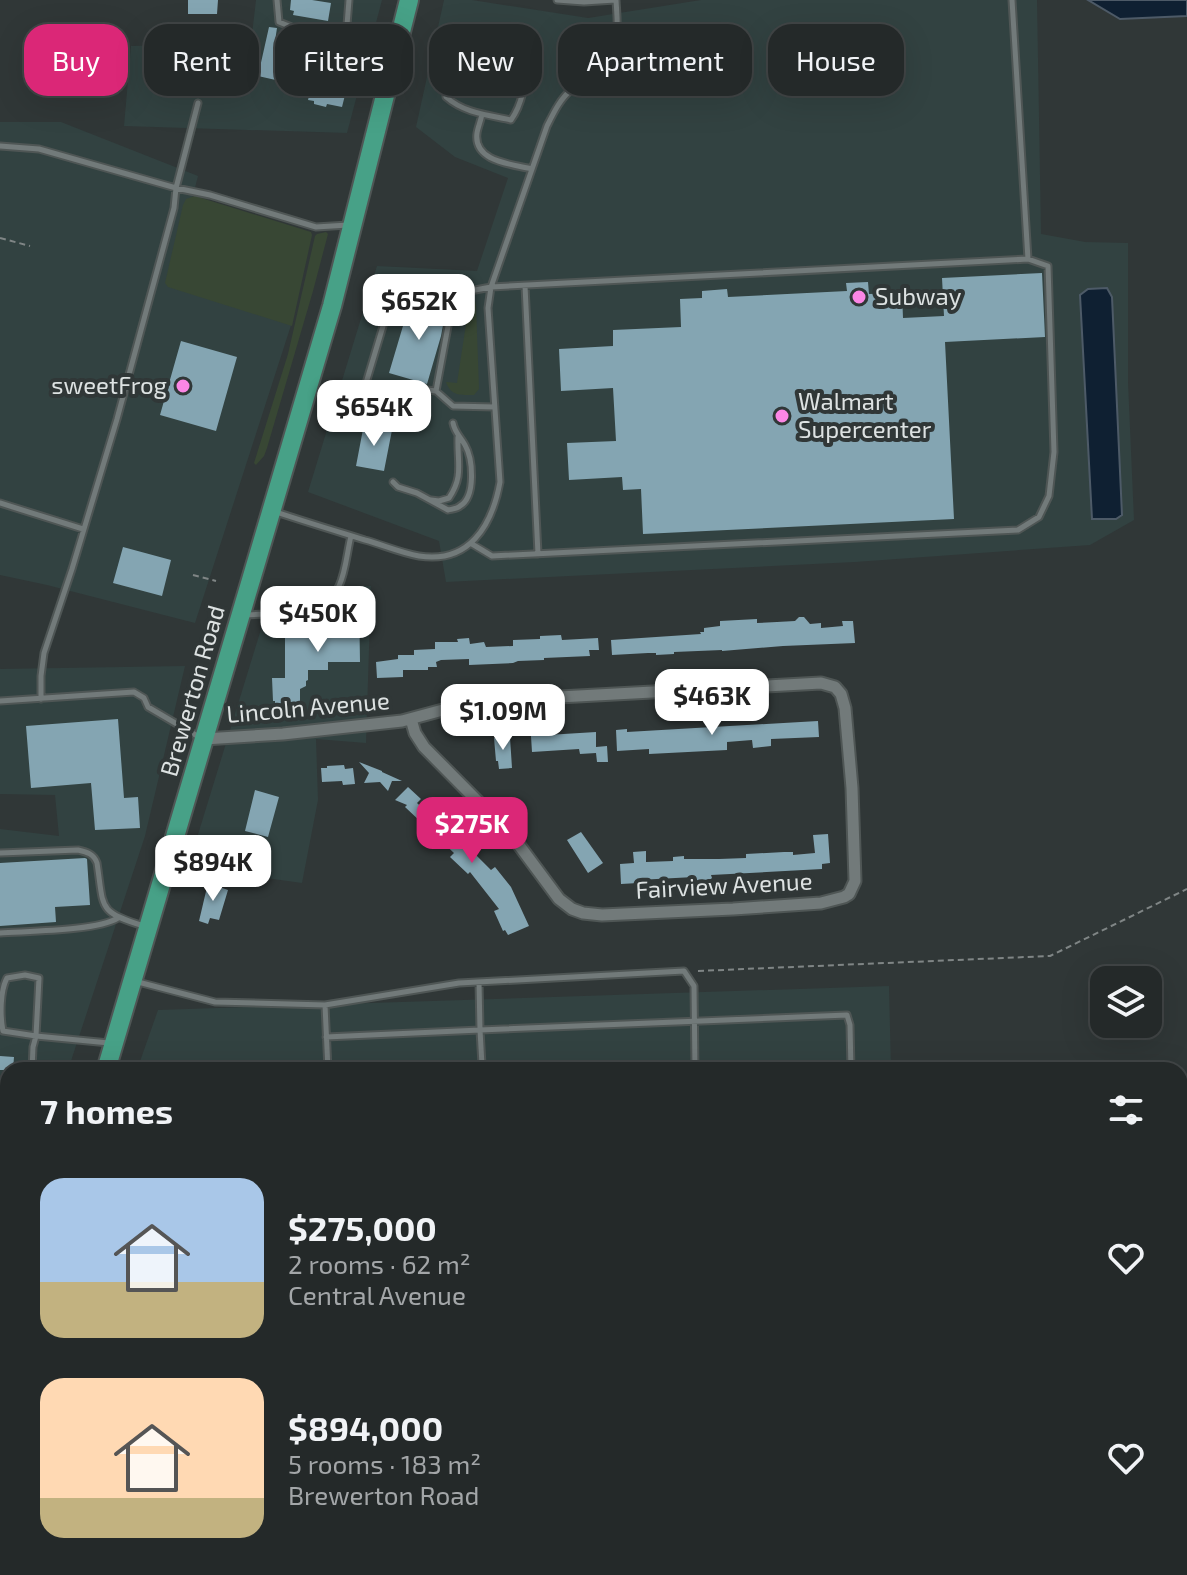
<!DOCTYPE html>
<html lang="en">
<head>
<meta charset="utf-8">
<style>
	:root { --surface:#242929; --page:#2c3131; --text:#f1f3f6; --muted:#a3a6a8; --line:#414546; --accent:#db2777 }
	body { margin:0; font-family:"Exo 2",sans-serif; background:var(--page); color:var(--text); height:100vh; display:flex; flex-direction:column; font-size:30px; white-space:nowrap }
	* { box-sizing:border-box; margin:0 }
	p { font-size:26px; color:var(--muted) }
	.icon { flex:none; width:44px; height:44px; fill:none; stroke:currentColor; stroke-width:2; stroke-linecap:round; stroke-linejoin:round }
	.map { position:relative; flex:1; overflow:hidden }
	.panel { position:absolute; left:0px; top:1062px; width:1188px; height:514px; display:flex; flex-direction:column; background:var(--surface); border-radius:24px 24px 0 0; box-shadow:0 8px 32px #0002,0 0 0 2px var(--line) }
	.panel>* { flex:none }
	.top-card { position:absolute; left:24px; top:24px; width:1140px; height:72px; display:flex; gap:16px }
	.controls { position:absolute; left:1090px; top:966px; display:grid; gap:16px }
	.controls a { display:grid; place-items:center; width:72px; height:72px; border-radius:16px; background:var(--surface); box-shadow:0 8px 32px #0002,0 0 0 2px var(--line); font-size:40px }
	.price { position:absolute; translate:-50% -68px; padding:0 18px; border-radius:16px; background:#fff; color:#222; font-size:26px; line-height:52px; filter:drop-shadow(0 2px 4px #0008) }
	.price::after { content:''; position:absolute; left:50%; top:48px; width:24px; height:18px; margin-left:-12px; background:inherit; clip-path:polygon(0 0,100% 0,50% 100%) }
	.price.on { background:var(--accent); color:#fff }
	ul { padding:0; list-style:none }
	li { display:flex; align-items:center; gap:24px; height:200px; padding:0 40px }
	li span { display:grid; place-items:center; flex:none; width:224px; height:160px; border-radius:24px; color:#555 }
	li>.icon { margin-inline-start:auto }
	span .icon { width:96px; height:96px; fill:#fffc; stroke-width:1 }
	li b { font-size:34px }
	h2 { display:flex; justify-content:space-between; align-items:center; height:96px; padding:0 40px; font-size:34px }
	.pill { padding:0 28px; border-radius:24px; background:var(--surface); box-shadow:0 8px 32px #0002,0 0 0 2px var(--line); font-size:28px; line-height:72px }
	.pill.on { background:var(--accent); color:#fff }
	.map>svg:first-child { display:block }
	.built { fill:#324241 }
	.green { fill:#384734 }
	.water { fill:#0f2032; stroke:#4d5a67; stroke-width:2 }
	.building { fill:#84a5b2 }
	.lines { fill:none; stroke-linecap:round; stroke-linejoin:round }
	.lane-casing { stroke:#4f5655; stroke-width:9 }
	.street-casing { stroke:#4f5655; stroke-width:15 }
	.primary-casing { stroke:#4f5655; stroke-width:22 }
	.path { stroke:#7f8585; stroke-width:2; stroke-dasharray:6 4; stroke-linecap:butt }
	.lane { stroke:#727a7a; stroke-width:5 }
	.street { stroke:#727a7a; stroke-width:11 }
	.primary { stroke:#47a187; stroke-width:18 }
	.poi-dot { fill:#fb86e5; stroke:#303737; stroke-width:3 }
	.labels { text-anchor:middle; stroke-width:8; stroke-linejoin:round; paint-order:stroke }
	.poi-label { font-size:24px; fill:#dde2e2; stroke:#303737; text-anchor:start }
	.street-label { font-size:24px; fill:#dde2e2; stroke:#303737 }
</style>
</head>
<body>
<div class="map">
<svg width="1187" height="1575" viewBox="0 0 1187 1575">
	<rect width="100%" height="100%" fill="#303737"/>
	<!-- built -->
	<path class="built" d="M256,0H382L347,133L124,126L131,46L251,43Z
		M444,0H472L588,18L701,0H1037L1041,234L1085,242L1128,243V382L1134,520L1090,545L855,562L446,582L439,541L308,492L377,266L477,271L508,178L455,157L416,127Z
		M0,122H61L198,176L170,285L293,319L195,623L47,585L0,575Z
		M371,586L366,743L316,739L318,800L302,883L188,867L274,587Z
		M185,666L145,836L68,1070H8V1263L0,1289V829L59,836L55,795L0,794V669Z
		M889,986L891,1070H137L158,1010Z
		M8,1480V1568H630L637,1575H0V1502Z"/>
	<!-- green -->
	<path class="green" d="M195,196L311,232L312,235L292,326L168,287L165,283L183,205L186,199Z
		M326,232L328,234L313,291L267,448L264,456L256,465L254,463L288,354L315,236L317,234Z
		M470,296L475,301L476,305L479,389L474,395C460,395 451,396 446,382L457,383L468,311L458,309L463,297Z"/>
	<!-- water -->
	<path class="water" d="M1088,0H1187V16L1120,19Z
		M1107,288L1112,297L1122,515L1116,519H1092L1080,295L1088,289Z"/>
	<!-- building -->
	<path class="building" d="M188,0H218L217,14H188Z
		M291,0H312L331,3L328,21L293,15L294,11L290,10Z
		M269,27L277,28L273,54L293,59L296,47L307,50L305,57L324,61V64L351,71L342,107L327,104L326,107L314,104V101L308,100L311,88L258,76Z
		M478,43L499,49L496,53L500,59L498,66L512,70L509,80H513L508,98L465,87L474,53L480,50Z
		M1042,273L1045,337L945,342L954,519L643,534L641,489L623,490L622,477L569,480L567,443L616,441L613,388L561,391L559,349L613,346V330L681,327L680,299L702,298V291L727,289L728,297L847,291L846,283L868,282L869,294L902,293L903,318L944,316L942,278Z
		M411,299L446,309L441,336L427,384L389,373Z
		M181,341L237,357L216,431L160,415Z
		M364,424L392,430L384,471L356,466Z
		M123,547L171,560L162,596L113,583Z
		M339,600H359L360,662H328V670H308V680L306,681V686L300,689V702H286V706H275V701H273L272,678H285V637L340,636Z
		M799,617H804L810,624L821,623V628L843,626L842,621H853L855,643L783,646L722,651V650L674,652V654L656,655V653H648L612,655L611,640L701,634L700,632H704V628L720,626V621L757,619V623L777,622L795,621Z
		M561,635L562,640L598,638L599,650H589L590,656L544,658V660L518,661L513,663L469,665V659L441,660L436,662L437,667H428V670H403V677L377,678L376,662L398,659V655H414V650L435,649V642H458L457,639L469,638L470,644L484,642L486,647L513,646V640L540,639V636Z
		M118,719L124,798L138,797L140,828L95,830L91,783L31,788L26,726Z
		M818,721L819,737L771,739V746L753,748L752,740L727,742V750L649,754V749L617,751L616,730L627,729V732Z
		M596,732V747L607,746L608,762H597L596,753L580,754L579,749L532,752L531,736Z
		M510,737L512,768L499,769L498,761H496L494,738Z
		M359,762L382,771V772L402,781H392L388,791L380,782L364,783L369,773Z
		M344,765L345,769L353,768L355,784L343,785L342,781L322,782L321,768H327V766Z
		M408,787L421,799L417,803L433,818L437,814L465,841L467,838L476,846L475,848L479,852L476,855L491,870L495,867L511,887L529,926L508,935L505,930L503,931L494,911L499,909L470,872L468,874L450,857L454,853L405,807L407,805L395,800Z
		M255,790L279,797L268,837L245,831Z
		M581,832L603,863L588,873L567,840Z
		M828,834L830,863L822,864V869L711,875L712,878L707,882H699L694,877L638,880V883L621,884L620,864L634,863L633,852L646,851V862L673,861V857L684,856V859H719L746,858V854L784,852H793V855L815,853L813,835Z
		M85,858L87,859L90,905L55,907L56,922L0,926V863Z
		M208,883L228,890L219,920L210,918L208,924L199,921Z
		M0,1056L14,1057L13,1070H0Z"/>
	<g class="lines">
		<!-- lane casing -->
		<g class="lane-casing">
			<path id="lane" d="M277,0L279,22L294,28L338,34L347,25L349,0
				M557,0L584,2L615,0
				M1012,0L1028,259
				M475,48L461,46C447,56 447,80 446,97C464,113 488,115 511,120C521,106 528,80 524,63L517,58L501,54
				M482,114C481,120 478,127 477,133C473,162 512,164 532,169
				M0,146L39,149L176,188L210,195L316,227L348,225
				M525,286L538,554
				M436,391L454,294
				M393,482L398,487L417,493L448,510C452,509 457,509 460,506C476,497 473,459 465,445C460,436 455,433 453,423
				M431,500L439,501L449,498C464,476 457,463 458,437
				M0,503L83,529
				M276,512C306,522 336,531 365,540C383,545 401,553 419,556C469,564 492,526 500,482L488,308L491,287L547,126C554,112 560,99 572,89C582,79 598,73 607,62C621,46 617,19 616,0
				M472,544L492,556L1018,530L1039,517L1049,496L1054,452L1048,266L1028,259L491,287L454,294L395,286L366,383L436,391L453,406L495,407
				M245,615C274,613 324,617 339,586C346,571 347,552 351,536
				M41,699V676L44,653L72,569L117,419L174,208L176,188L198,103
				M0,701L134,692L144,698L148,707L199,737
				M0,853L78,850C87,852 94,854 97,863C104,908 97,912 144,926
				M0,933C28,931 97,931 118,918
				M138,982L215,1002L325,1005L328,1070
				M479,982L480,1030L847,1015L850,1025L851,1070
				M325,1005L459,983L684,971L694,986L695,1070
				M326,1037L480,1030L482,1065L489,1070
				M32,1070L33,1047L36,1036L3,1031C0,1016 0,991 7,978L25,975L39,978L36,1036L109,1043
				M8,1147V1160
				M0,1156L7,1159L0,1167
				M0,1340L8,1343
				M0,1449L8,1451
				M635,1568L638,1575
				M429,1572L504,1568
				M149,1575L151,1568"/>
		</g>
		<!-- street casing -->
		<g class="street-casing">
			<path id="street" d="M204,739L283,734L402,721L465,704L505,700L821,683L835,687L841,694L845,708L852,788L855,881L849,894L844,897L821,903L733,909L602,915L583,913L572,909L559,899L513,837L424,747L415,733L411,719
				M0,1564L8,1566
				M17,1568L47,1575
				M376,1575L428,1572"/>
		</g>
		<!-- primary casing -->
		<g class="primary-casing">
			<path id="primary" d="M106,1070L332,306L409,0
				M0,1420L8,1393"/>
		</g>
		<!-- path -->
		<path class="path" d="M0,238L30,246
			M193,575L216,581
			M698,971L1050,956L1187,889"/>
		<!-- lane -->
		<use href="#lane" class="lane"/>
		<!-- street -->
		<use href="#street" class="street"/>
		<!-- primary -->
		<use href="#primary" class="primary"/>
	</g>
	<!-- markers -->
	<g class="poi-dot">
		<circle cx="859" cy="297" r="8"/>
		<circle cx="183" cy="386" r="8"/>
		<circle cx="782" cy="416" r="8"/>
	</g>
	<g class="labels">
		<!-- poi labels -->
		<g class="poi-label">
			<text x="875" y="305">Subway</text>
			<text x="167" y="394" text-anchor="end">sweetFrog</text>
			<text x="798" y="410">Walmart<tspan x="798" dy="28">Supercenter</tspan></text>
		</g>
		<!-- street labels -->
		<g class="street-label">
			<text transform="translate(193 691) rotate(-74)" y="8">Brewerton Road</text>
			<text transform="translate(308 708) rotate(-5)" y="8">Lincoln Avenue</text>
			<text transform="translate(724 886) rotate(-3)" y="8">Fairview Avenue</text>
		</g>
	</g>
</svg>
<div class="controls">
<a><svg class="icon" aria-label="layers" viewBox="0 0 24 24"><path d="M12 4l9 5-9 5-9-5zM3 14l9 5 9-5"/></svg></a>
</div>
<b class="price" style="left:419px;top:342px">$652K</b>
<b class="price" style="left:374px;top:448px">$654K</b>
<b class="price" style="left:318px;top:654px">$450K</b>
<b class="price" style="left:712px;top:737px">$463K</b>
<b class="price" style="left:503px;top:752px">$1.09M</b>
<b class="price on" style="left:472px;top:865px">$275K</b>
<b class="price" style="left:213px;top:903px">$894K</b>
<div class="top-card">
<a class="pill on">Buy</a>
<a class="pill">Rent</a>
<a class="pill">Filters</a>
<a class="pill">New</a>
<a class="pill">Apartment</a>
<a class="pill">House</a>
</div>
<section class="panel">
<h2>7 homes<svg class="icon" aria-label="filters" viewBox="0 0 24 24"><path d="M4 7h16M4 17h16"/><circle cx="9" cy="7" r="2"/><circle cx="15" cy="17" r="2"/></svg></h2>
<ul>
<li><span style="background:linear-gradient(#a9c7e8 65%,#c2b280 0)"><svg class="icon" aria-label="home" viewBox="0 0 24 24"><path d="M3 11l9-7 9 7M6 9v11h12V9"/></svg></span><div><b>$275,000</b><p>2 rooms · 62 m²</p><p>Central Avenue</p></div><svg class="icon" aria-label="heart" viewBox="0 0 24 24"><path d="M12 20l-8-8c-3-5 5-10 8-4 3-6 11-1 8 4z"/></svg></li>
<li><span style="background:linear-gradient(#ffd9b3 75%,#c2b280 0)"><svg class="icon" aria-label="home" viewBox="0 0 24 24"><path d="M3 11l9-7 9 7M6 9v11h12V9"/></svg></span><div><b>$894,000</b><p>5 rooms · 183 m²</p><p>Brewerton Road</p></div><svg class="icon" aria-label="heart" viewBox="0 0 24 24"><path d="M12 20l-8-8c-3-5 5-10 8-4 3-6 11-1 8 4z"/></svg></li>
</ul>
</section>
</div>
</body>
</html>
